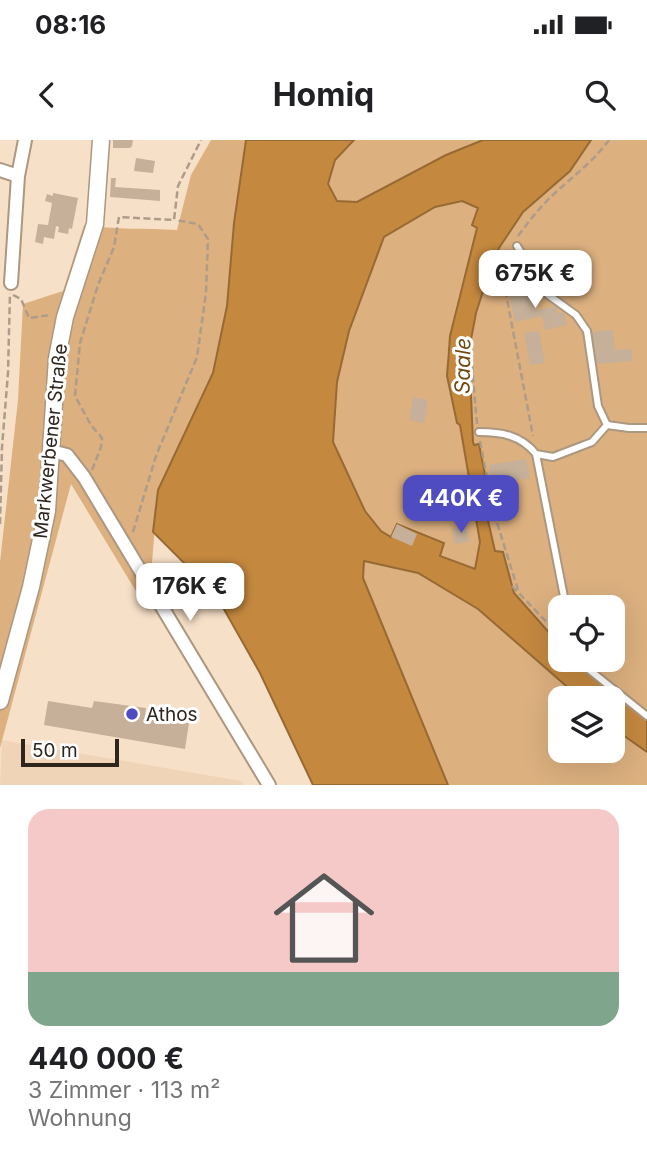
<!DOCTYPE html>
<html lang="de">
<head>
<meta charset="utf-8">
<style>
	:root { --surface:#fff; --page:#f2f2f2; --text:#202124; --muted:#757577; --accent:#4f4cc2 }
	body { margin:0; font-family:Inter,sans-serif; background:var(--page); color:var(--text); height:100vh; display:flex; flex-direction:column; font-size:26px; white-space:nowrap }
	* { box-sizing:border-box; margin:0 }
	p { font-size:23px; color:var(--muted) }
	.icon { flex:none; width:38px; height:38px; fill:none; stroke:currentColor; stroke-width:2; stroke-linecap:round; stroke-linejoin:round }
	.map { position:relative; height:645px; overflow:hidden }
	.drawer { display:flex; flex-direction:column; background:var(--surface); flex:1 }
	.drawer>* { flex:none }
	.buttons { position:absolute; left:548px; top:455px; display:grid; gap:14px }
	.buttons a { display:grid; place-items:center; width:77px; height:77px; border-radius:14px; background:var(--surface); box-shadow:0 7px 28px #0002; font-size:35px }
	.scale { position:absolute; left:21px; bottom:18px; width:98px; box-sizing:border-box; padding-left:7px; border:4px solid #2e251c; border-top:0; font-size:19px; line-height:24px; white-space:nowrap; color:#2e251c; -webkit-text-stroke:5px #fff; paint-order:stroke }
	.price { position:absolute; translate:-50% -60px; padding:0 16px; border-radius:14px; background:#fff; color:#222; font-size:23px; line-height:46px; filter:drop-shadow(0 2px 4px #0008) }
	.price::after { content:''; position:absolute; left:50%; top:42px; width:21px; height:16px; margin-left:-10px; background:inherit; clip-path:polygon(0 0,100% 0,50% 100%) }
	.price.on { background:var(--accent); color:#fff }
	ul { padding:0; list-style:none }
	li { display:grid; align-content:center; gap:14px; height:371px; padding:0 28px }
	li span { display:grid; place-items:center; height:217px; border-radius:21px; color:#555 }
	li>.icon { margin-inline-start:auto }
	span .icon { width:126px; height:126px; fill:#fffc; stroke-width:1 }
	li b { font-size:30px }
	.status { display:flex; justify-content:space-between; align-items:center; height:49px; padding:0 35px; background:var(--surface); direction:ltr }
	.status svg { height:19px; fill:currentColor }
	header { display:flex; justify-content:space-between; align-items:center; height:91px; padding:0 28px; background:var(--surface); font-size:32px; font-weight:700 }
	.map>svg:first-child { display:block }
	.built { fill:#f0d4b7 }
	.green { fill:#dcb07f }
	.water { fill:#c4883f; stroke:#976a34; stroke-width:2; fill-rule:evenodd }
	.building { fill:#c6b099 }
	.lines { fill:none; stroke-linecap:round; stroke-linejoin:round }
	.service-casing { stroke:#ac9780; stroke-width:10 }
	.minor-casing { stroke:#ac9780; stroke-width:16 }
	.secondary-casing { stroke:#ac9780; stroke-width:19 }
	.path { stroke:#ae9c8a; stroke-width:2.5; stroke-dasharray:7 3.5; stroke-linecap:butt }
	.service { stroke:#fff; stroke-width:6 }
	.minor { stroke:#fff; stroke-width:12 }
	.secondary { stroke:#fff; stroke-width:16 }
	.poi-dot { fill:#4f4cc2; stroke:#fff; stroke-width:2.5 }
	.labels { text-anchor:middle; stroke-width:6; stroke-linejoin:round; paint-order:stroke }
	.street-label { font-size:19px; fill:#2e251c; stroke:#fff }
	.poi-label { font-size:19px; fill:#2e251c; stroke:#fff; text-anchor:start }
	.water-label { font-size:21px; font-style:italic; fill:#714811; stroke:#fff }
</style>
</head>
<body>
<div class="status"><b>08:16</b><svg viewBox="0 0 49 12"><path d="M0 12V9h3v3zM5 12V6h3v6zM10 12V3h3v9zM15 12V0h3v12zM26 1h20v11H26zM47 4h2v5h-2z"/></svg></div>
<header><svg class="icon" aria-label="back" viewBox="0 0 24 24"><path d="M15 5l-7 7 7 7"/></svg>Homiq<svg class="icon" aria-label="search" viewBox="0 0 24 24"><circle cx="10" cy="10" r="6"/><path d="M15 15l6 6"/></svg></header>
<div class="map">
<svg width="647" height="645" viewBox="0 0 647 645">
	<rect width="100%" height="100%" fill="#f7e0c8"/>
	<!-- built -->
	<path class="built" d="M2,600L241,641L244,645H0Z"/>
	<!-- green -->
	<path class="green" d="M211,0H246L234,83L227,166L213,233L158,350L148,471L71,344L0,608V422L18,260L23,164L63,151L84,85C115,90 146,88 177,90L191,35Z
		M354,0H483L446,15L357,63L337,62L328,44L335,20Z
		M591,0H647V580L574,520H612V467H560V505L514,453L503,413L495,411L486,372L492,370L479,305H474L473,301L469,210L476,173L485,145L499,108L523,72L570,31Z
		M462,61L479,67C474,123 446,177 447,234C448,250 454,268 457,283L460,285L480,402L475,429L440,415L443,403L397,385L391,397L381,391L365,371L333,302L337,242L349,191L384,97L435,67Z
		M363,421L418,433L478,469L580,558H560V611H612L613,588L647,612V645H448L363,438Z"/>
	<!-- water -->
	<path class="water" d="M246,0H354L335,20L328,44L337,61L357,62L446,15L483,0H591L570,31L523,72L499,108L485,145L476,173L469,210L473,302L474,305L479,304L492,370L486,372L495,411L503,412L514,453L560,505V520H574L647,580V612L613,588L612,558H580L478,469L418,433L364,421L363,438L448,645H313L260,533L216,455L153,392L158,350L213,233L227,166L234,83ZM462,61L478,68L472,85L477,88L450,196L447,236L457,283L460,285L480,402L475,429L440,416L444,403L397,384L391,397L381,391L365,371L333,302L337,242L349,191L384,97L435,67Z"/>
	<!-- building -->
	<path class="building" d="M113,0H133L132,6L130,8H113Z
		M136,18L155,21L153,33L134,31Z
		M111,38H116L115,47L160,50V61L110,57Z
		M53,53L78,58L72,89L69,88L68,94L58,92L59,87L56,86L54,99L44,97L43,104L35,102L38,84L48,85L52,63L45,61L47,54L53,56Z
		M532,148L537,170L557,166L558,174L564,172L567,185L545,190L542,176L515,182L509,153Z
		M613,190L615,210L631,209L633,221L595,224L592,192Z
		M539,191L545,223L530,225L524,193Z
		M413,257L428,260L424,283L409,280Z
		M526,319L530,338L492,344L489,325Z
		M435,343L441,375L421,378L415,347Z
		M397,384L417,394L412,406L391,397Z
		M466,386L469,402L455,404L452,389Z
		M48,561L92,568L94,561L146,568L145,576L189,583L185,609L44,585Z"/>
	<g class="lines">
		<!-- service casing -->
		<g class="service-casing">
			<path id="service" d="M517,106L547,154L576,175L587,191L598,266L607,285
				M479,292C501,292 521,295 536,314L553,317L592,302L607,285L629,288H647
				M536,314L566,467
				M581,520L587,528L647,576"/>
		</g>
		<!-- minor casing -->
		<g class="minor-casing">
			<path id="minor" d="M0,30L18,36
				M11,143L18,36L25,0
				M51,311L67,315L84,337L269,645"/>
		</g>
		<!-- secondary casing -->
		<g class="secondary-casing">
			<path id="secondary" d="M0,561L31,447L47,371L57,218L65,177L95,84L101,0"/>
		</g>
		<!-- path -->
		<path class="path" d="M518,96C529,81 540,67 554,54C573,36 593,22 609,0
			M510,110L505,121L503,138L533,296
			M13,155L21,159L29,178L51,175
			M470,204L477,284
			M480,301L494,373L519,453
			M92,330L101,307L102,298L91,285L75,256L80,203L98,145L114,107L119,77L174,80L178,46L201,0
			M0,384L2,307L8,233L10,153
			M133,392L156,316L197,217L206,153L208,99L198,84L175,80
			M512,446L560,496"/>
		<!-- service -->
		<use href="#service" class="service"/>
		<!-- minor -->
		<use href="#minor" class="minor"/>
		<!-- secondary -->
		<use href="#secondary" class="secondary"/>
	</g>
	<!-- markers -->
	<circle class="poi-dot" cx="132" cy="574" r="7"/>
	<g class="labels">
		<!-- street labels -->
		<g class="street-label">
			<text transform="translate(50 301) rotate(-84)" y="7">Markwerbener Straße</text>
		</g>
		<!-- poi labels -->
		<g class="poi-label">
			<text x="146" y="581">Athos</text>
		</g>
		<!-- water labels -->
		<g class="water-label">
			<text transform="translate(463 226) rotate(-89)" y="7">Saale</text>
		</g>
	</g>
</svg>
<div class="buttons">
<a><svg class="icon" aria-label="locate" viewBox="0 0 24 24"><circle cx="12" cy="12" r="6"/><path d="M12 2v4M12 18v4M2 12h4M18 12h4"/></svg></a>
<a><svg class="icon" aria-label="layers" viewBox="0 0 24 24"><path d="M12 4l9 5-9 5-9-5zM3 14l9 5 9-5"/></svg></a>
</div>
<div class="scale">50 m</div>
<b class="price" style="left:535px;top:170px">675K €</b>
<b class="price on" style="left:461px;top:395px">440K €</b>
<b class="price" style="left:190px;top:483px">176K €</b>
</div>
<section class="drawer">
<ul>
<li><span style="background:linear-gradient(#f6c9c9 75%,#7fa58c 0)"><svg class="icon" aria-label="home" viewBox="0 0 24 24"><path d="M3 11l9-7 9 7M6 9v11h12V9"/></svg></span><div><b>440 000 €</b><p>3 Zimmer · 113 m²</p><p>Wohnung</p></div></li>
</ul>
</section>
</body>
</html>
